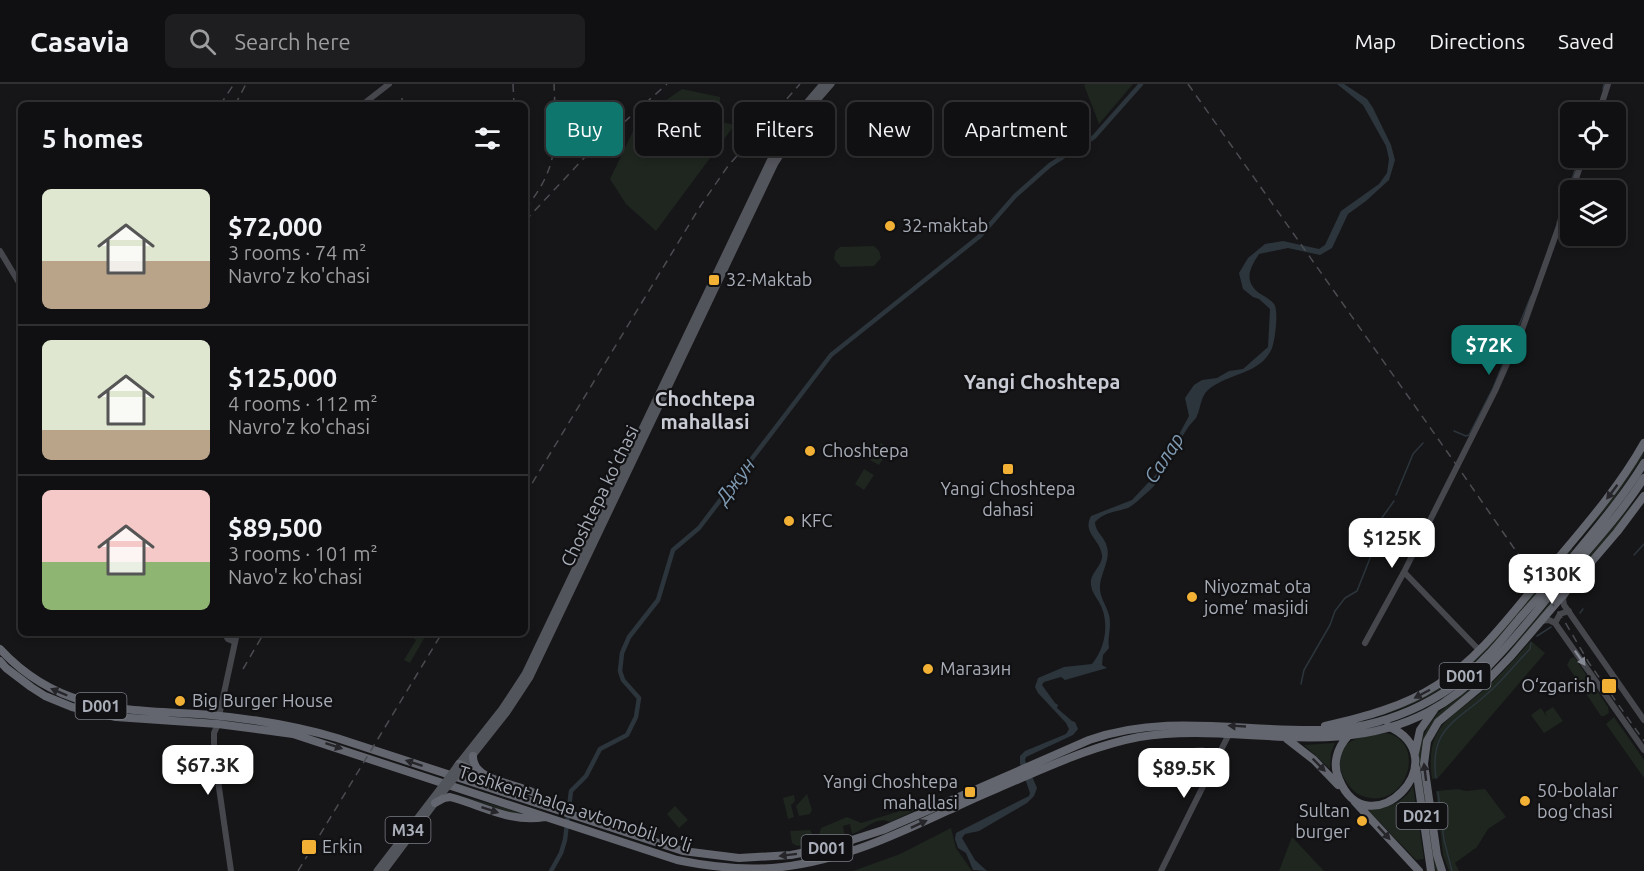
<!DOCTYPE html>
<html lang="en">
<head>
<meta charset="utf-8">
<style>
	:root { --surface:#101012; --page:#1e1e20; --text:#f1f3f6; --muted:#9c9d9f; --line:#303032; --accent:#0f766e }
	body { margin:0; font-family:Ubuntu,sans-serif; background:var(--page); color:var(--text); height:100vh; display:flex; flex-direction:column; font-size:22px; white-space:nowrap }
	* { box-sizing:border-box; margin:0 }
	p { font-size:20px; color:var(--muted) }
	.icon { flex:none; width:33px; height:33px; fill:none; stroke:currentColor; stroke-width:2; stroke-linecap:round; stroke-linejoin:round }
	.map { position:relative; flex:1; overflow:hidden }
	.side { position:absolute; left:18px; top:18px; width:510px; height:534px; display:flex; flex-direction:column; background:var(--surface); border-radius:9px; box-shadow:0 3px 9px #0003,0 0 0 2px var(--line) }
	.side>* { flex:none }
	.banner { position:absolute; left:546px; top:18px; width:570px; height:54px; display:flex; gap:12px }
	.buttons { position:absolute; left:1560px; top:18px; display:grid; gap:12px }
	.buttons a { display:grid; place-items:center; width:66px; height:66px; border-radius:9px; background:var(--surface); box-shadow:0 3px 9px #0003,0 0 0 2px var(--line); font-size:30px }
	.price { position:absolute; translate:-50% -51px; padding:0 14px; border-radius:12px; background:#fff; color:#222; font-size:20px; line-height:39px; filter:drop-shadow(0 2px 3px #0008) }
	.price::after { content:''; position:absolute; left:50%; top:36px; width:18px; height:14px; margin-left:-9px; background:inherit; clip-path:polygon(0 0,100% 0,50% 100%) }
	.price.on { background:var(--accent); color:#fff }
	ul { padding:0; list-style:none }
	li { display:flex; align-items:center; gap:18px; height:150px; padding:0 24px }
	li+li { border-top:2px solid var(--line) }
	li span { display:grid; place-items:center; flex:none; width:168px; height:120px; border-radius:9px; color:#555 }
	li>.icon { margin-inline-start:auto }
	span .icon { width:72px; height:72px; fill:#fffc; stroke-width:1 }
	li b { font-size:26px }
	h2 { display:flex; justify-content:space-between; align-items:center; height:72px; padding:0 24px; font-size:26px }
	.tag { padding:0 21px; border-radius:9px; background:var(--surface); box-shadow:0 3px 9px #0003,0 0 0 2px var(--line); font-size:21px; line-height:54px }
	.tag.on { background:var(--accent); color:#fff }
	header { display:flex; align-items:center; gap:36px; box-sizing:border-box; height:84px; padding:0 30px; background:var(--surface); border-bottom:2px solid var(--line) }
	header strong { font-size:28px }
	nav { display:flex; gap:33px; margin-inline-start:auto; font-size:21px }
	.search { width:420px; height:54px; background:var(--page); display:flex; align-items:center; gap:15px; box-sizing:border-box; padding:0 21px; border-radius:9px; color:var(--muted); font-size:22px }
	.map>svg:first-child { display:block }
	.green { fill:#1e261f }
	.water { fill:#2c353c }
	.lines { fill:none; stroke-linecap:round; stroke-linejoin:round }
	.stream { stroke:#2c353c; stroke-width:1.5 }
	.canal { stroke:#2c353c; stroke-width:4.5 }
	.secondary { stroke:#45474d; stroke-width:6 }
	.primary { stroke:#53555c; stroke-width:7 }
	.highway { stroke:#63666e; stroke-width:8 }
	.rail { stroke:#4a4c52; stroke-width:1.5; stroke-dasharray:8 6; stroke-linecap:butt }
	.primary-bridge { stroke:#53555c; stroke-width:7 }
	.oneway { fill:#26262a }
	.oneway2 { fill:#858993 }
	.poi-dot { fill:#f2b134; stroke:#111113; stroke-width:2 }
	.labels { text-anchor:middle; stroke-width:4.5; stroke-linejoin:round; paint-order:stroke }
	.shield { fill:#111113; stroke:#7b7e86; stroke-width:1.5 }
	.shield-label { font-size:16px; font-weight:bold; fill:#a8adb8 }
	.poi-label { font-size:18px; fill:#a8adb8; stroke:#111113; text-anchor:start }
	.street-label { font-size:18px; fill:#a8adb8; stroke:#111113 }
	.neighbourhood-label { font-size:20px; font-weight:bold; fill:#c9ccd4; stroke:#111113 }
	.water-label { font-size:20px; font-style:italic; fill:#7f9bb3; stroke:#111113 }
</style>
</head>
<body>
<header>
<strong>Casavia</strong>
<div class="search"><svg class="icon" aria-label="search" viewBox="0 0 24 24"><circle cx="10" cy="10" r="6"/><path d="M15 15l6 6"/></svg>Search here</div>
<nav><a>Map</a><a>Directions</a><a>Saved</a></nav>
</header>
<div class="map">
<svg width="1644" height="787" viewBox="0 0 1644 787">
	<rect width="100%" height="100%" fill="#161618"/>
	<!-- green -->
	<path class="green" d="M1086,0H1133L1099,40L1084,1Z
		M682,5L720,13L721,38L731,40L733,43L656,147L626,120L610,95L635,43L652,26Z
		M874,162L879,167L881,174L874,182L841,183L834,175L835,168L840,163Z
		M881,359L890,364L879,381L870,376Z
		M1644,365L1643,372L1613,417L1576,459Z
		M864,385L874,391L864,406L855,400Z
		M1644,406L1621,439L1510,570L1505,572Z
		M1569,465H1573C1530,516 1484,583 1425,614C1400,627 1374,634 1346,640L1443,600Z
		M406,549H427L410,579L404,576L416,556Z
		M1531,557L1545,569L1438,694L1432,695C1425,640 1450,636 1485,605C1502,590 1516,573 1531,557Z
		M1574,573L1608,623L1609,629L1604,632H1601L1567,581L1570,575Z
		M1502,579L1438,634L1423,685L1439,787H1436L1432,776L1419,685V666L1421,657L1427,644L1438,629L1475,601L1498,580Z
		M1553,623L1563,637L1544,649L1531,631L1541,624L1547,633L1545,628Z
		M1614,633L1644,676V694L1606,640Z
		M1386,649C1430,658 1405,731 1360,711C1343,703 1329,669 1350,658C1360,652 1375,651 1386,649Z
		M1335,659L1331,669L1330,685L1304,661Z
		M1413,702L1424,775L1416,776L1366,724C1386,726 1403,720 1413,702Z
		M1458,705L1466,707L1485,705L1506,733L1488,745L1477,763L1455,779L1459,787H1449L1443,771L1436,707Z
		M455,710L530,731L515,730Z
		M807,710L812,726L810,730L799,732L796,722Z
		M794,711L795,717L791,721L794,733L788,735L783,714Z
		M675,722L688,736L679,744L667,730Z
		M924,722L890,738C877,731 865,746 852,750L850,740L843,742L845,753L816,761L821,744L847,733L861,739L913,723Z
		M951,744L956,764L972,787H853L900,770Z
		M810,746L814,753L809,760L797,762L792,759L790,747Z
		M1292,753L1324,787H1279Z"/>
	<!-- water -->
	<path class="water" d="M1337,0H1344L1367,15L1373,24L1391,61L1395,76L1389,96L1366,117L1348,130L1332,164L1320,171L1288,164L1259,170C1250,184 1243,196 1259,209C1264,212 1270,215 1274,220C1279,226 1275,257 1272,264C1261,291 1227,289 1208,306C1200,313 1201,325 1196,334C1193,338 1189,341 1187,345C1173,366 1168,390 1149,407C1144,411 1133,422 1128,424C1116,428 1104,428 1095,438C1095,448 1105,453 1107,463C1111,477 1099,491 1100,505C1100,513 1107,523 1109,531C1112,544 1107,553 1109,564L1103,571L1102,581L1107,584L1065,596L1061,593L1044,598L1042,601L1055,619L1058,621L1057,624L1072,637L1075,638L1078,645L1073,651L1026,673L1025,676L1037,704L1034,712L1027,719L979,747L965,750L962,754L975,776L987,787L973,786L966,769L958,764L955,755L956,749L1029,712L1030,709L1020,680V672L1025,667L1066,650L1069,645L1066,639L1038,609L1035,603L1038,594L1064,583L1092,580C1106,563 1110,537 1099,518C1095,511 1090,506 1091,496C1093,487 1103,480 1102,471C1100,455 1082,449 1091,432L1132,416L1160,386L1189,332L1185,314L1194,301L1202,296L1217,294L1229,287L1243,285L1268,263L1270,225L1259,215L1253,213L1243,205L1239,189L1248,174L1265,160L1283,157L1319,165L1325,161L1341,127L1379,100L1387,89L1389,75L1386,62L1363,21Z
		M1202,663L1212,666L1194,703L1138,677L1144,671L1157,675L1155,668Z"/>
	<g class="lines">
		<!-- stream -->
		<path class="stream" d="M1603,5L1604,0
			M1570,101L1579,74
			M1557,139L1567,109
			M1454,347L1466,352L1469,351L1493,304L1531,212
			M1396,411L1413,370L1423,359
			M1634,471L1644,460
			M1580,529L1583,525
			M1537,552L1551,543
			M1301,600L1304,586L1330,541L1335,527L1345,514L1357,507L1376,459V442L1394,417
			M1436,694C1429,643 1457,638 1488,609C1503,596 1516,579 1530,565L1531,559
			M1438,708L1444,756L1452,787"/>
		<!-- canal -->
		<path class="canal" d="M551,787L561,769L565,756L571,707L586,692L600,665L627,651L636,633L639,614L623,596L620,587L622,569L629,553L658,516L673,466L699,444L831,271L980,152L1015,112L1050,81L1094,53L1141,0"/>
		<!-- secondary -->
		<path class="secondary" d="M362,21L389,0
			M1599,28L1608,0
			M1572,106L1583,74
			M0,167L21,202
			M1404,488L1479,566
			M1566,509L1563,515L1564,521L1644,636
			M1541,537L1549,536L1555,539L1644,666
			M1555,539L1560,530L1569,527
			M224,549L228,555L235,558
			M1365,559L1404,488L1495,307L1523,243L1570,111
			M219,632L237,549
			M218,640L214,649V669L231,787
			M1161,787L1229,650"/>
		<!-- primary -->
		<path class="primary" d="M457,682L502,625L525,590L770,77L805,21L823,0
			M462,685L507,628L530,593L775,79L811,23L831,0
			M377,787L440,705
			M384,787L444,707"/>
		<!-- highway -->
		<path class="highway" d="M0,565C61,631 129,625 211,631C254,635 296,642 337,654L683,767L739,774L791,771L827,764L883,746L1089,656C1165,629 1242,648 1320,646C1382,645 1443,619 1486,573C1498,561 1508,548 1519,535C1535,517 1551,499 1567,480C1594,447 1622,415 1644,379
			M0,577L6,584L31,603L45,612L72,623L116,633L218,640L293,650L677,776C711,783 747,787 782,783C845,776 902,748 958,722C978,712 999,704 1019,695C1059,678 1097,661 1139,653C1236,637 1335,677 1428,628C1485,598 1524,541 1565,493C1592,461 1621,430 1644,394
			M1325,642C1364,633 1403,623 1437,601C1480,574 1512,529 1545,490C1580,448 1617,407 1644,359
			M1348,652C1337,664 1332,680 1339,695C1368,767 1461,675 1388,642
			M1287,655L1314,676L1338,701
			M1415,669L1420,646L1434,626
			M473,672C472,696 513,699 530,707C538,710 543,716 548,722
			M459,680L479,689
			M1416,684L1431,787
			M1355,718L1419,787
			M435,719L444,714L450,713C484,722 510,739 545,733
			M1442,787L1437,771L1424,680L1427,657L1438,638L1485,599L1511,572L1617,448L1644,412"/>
		<!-- rail -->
		<path class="rail" d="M513,0L514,21
			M1188,0L1460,386L1565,538L1589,579L1644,657
			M402,14V21
			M220,21L234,0
			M235,21L246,0
			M525,125C561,81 556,53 554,0
			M525,137L585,73L667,0
			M525,411L701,121L728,82L800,0
			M243,585L264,549
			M298,787L442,549"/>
		<!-- primary-bridge -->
		<path class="primary-bridge" d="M440,705L457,682
			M444,707L462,685"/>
	</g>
	<!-- one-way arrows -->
	<defs><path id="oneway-solid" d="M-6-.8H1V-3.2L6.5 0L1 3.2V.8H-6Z" transform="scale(1.5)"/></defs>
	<g class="oneway">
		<use href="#oneway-solid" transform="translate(1612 408) rotate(127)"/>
		<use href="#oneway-solid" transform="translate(59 608) rotate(-157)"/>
		<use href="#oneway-solid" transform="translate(1422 610) rotate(152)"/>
		<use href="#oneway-solid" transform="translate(1237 642) rotate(-177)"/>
		<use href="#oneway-solid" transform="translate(334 662) rotate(18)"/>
		<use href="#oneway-solid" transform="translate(414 679) rotate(-162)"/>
		<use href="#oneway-solid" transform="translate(1319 681) rotate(45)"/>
		<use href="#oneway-solid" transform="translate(1425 688) rotate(-97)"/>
		<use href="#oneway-solid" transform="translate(490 726) rotate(18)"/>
		<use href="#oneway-solid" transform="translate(919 740) rotate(-25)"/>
		<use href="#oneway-solid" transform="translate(1384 749) rotate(47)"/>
		<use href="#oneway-solid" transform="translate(788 771) rotate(173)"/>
	</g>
	<use class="oneway2" href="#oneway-solid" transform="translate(1580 574) rotate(55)"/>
	<!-- markers -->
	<g class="poi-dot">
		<circle cx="890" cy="142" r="6"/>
		<rect x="708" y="190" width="12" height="12" rx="3"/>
		<circle cx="810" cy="367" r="6"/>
		<rect x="1002" y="379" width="12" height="12" rx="3"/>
		<circle cx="789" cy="437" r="6"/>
		<circle cx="1192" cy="513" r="6"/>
		<circle cx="928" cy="585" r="6"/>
		<rect x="1601" y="594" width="16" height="16" rx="3"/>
		<circle cx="180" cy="617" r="6"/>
		<rect x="964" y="702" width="12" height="12" rx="3"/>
		<circle cx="1525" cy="717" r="6"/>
		<circle cx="1362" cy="737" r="6"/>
		<rect x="301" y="755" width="16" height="16" rx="3"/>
	</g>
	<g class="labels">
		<!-- shield labels -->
		<g class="shield">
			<rect x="1439.5" y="579" width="51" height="26" rx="4.5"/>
			<rect x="75.5" y="609" width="51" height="26" rx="4.5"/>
			<rect x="1396.5" y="719" width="51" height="26" rx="4.5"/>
			<rect x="385.5" y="733" width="45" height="26" rx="4.5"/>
			<rect x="801.5" y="751" width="51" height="26" rx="4.5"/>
		</g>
		<g class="shield-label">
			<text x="1465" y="598">D001</text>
			<text x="101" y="628">D001</text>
			<text x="1422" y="738">D021</text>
			<text x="408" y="752">M34</text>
			<text x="827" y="770">D001</text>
		</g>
		<!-- poi labels -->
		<g class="poi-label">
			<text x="902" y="148">32-maktab</text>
			<text x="726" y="202">32-Maktab</text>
			<text x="822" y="373">Choshtepa</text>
			<text x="1008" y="411" text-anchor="middle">Yangi Choshtepa<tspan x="1008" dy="21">dahasi</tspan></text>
			<text x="801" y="443">KFC</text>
			<text x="1204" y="509">Niyozmat ota<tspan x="1204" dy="21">jome’ masjidi</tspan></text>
			<text x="940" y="591">Магазин</text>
			<text x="1596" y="608" text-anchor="end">O‘zgarish</text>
			<text x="192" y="623">Big Burger House</text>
			<text x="958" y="704" text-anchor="end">Yangi Choshtepa<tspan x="958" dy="21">mahallasi</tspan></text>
			<text x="1537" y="713">50-bolalar<tspan x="1537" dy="21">bog'chasi</tspan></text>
			<text x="1350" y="733" text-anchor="end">Sultan<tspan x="1350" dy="21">burger</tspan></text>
			<text x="322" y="769">Erkin</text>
		</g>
		<!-- street labels -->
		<g class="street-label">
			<text transform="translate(600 412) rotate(-64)" y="6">Choshtepa ko'chasi</text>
			<text transform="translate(575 725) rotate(18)" y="6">Toshkent halqa avtomobil yo'li</text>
		</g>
		<!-- neighbourhood labels -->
		<g class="neighbourhood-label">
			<text x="1042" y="305">Yangi Choshtepa</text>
			<text x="705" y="322">Chochtepa<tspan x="705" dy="23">mahallasi</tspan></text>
		</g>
		<!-- water labels -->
		<g class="water-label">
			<text transform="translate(1164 374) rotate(-57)" y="7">Салар</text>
			<text transform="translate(735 397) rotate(-53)" y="7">Джун</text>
		</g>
	</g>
</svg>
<div class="buttons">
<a><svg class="icon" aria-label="locate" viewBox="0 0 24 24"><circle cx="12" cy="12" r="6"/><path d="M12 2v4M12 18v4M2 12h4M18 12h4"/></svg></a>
<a><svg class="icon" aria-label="layers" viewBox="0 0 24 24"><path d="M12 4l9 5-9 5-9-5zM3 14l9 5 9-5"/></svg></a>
</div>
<b class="price on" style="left:1489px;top:292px">$72K</b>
<b class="price" style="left:1392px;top:485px">$125K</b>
<b class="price" style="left:1552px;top:521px">$130K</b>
<b class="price" style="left:208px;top:712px">$67.3K</b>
<b class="price" style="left:1184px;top:715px">$89.5K</b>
<div class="banner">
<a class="tag on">Buy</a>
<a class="tag">Rent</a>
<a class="tag">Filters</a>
<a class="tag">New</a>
<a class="tag">Apartment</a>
</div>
<section class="side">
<h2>5 homes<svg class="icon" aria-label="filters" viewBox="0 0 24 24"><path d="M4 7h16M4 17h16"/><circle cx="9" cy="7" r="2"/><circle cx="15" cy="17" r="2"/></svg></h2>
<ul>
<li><span style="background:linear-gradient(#dfe7d0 60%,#b9a48a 0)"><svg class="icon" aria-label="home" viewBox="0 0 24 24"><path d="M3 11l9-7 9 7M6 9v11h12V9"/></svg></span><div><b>$72,000</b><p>3 rooms · 74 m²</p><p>Navro'z ko'chasi</p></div></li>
<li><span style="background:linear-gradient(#dfe7d0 75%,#b9a48a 0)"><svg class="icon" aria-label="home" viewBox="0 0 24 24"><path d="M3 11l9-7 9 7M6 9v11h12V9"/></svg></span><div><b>$125,000</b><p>4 rooms · 112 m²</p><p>Navro'z ko'chasi</p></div></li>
<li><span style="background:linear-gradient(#f6c9c9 60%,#8fb573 0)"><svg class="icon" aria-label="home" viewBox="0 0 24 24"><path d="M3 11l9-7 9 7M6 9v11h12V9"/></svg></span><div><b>$89,500</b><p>3 rooms · 101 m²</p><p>Navo'z ko'chasi</p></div></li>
</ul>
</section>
</div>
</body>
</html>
